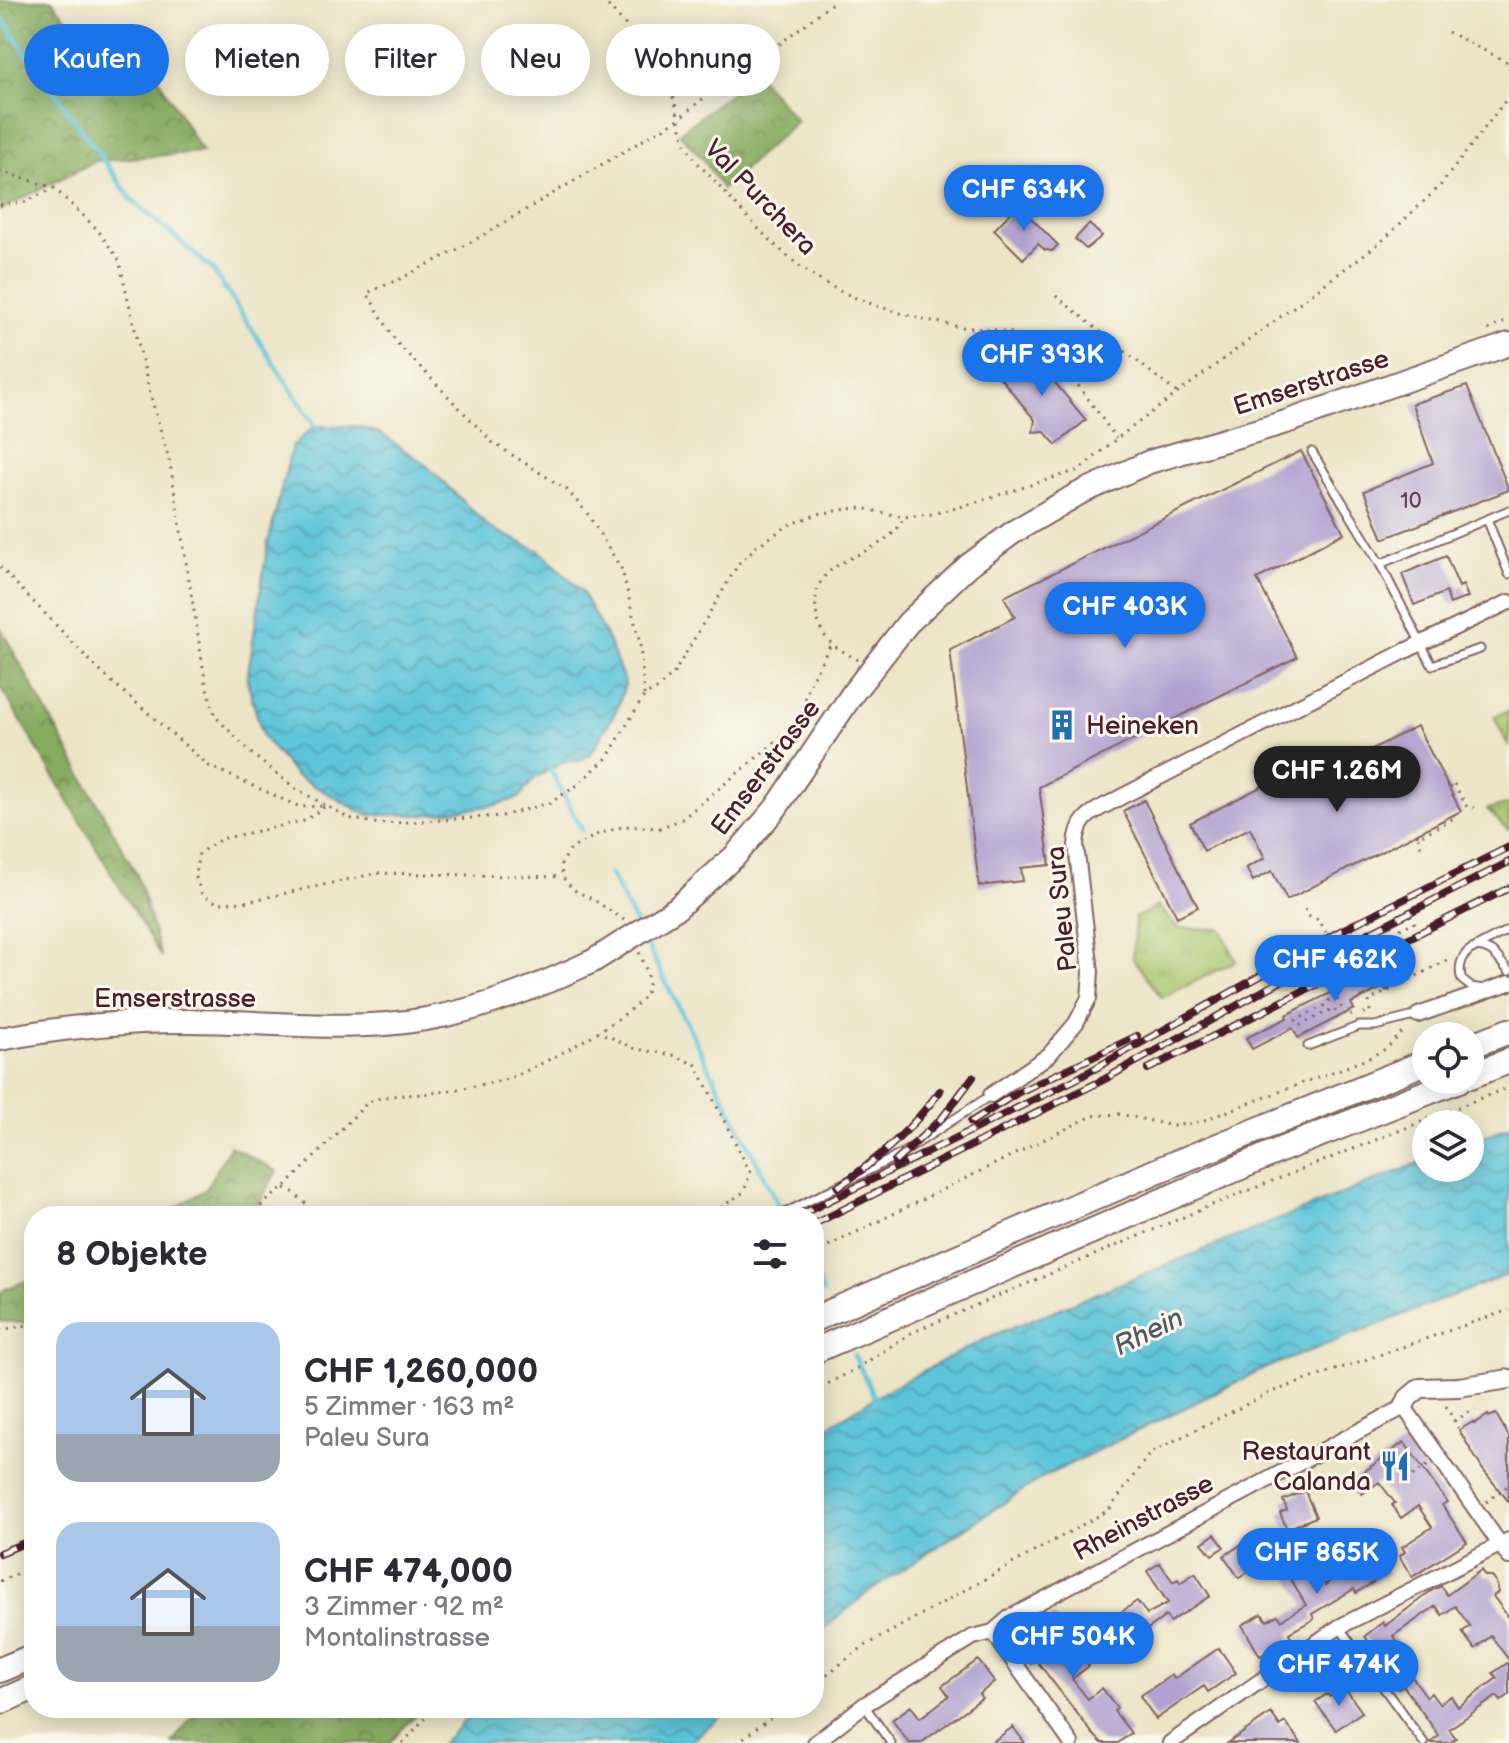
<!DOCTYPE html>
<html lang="de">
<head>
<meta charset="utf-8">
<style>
	:root { --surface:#fff; --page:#f2f2f3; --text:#2b2b33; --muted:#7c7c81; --accent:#1a73e8 }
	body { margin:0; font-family:"Balsamiq Sans",sans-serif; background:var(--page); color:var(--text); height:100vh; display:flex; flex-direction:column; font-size:30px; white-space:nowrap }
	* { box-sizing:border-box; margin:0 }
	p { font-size:26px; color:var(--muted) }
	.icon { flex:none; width:44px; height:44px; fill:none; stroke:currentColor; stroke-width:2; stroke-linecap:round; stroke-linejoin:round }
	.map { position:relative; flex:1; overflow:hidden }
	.panel { position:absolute; left:24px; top:1206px; width:800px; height:512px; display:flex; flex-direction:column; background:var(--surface); border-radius:32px; box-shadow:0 4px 20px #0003 }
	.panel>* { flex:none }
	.top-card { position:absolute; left:24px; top:24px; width:800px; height:72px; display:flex; gap:16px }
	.fabs { position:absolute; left:1412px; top:1022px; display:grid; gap:16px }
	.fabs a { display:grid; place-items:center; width:72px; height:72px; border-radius:50%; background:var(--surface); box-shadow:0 4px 20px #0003; font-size:40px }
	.price { position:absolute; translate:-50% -68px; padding:0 18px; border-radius:28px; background:var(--accent); color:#fff; font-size:26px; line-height:52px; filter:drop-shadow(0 2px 4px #0008) }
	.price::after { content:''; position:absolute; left:50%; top:48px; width:24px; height:18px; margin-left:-12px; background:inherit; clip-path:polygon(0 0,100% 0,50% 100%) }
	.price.selected { background:#222; color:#fff }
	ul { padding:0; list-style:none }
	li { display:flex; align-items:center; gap:24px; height:200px; padding:0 32px }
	li span { display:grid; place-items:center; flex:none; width:224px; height:160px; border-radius:24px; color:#555 }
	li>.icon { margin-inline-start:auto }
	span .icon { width:96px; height:96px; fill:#fffc; stroke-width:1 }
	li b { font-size:34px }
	h2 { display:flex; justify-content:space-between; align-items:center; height:96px; padding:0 32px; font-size:34px }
	.tag { padding:0 28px; border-radius:36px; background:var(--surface); box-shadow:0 4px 20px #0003; font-size:28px; line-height:72px }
	.tag.selected { background:var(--accent); color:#fff }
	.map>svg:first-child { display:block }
	.grass { fill:url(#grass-tufts); stroke:#7a734c; stroke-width:2 }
	.forest { fill:url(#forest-crowns); stroke:#686646; stroke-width:2 }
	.water { fill:url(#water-waves); stroke:#547282; stroke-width:2 }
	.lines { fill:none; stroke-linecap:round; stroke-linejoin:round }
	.stream { stroke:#5dc5da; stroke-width:5 }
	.building { fill:#b1a0d0 }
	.lane-casing { stroke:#836461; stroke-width:11 }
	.street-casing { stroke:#836461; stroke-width:18 }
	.secondary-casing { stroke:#836461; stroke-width:22 }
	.primary-casing { stroke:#836461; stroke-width:26 }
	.highway-casing { stroke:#836461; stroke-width:28 }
	.path { stroke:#836461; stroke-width:3; stroke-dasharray:2 6; stroke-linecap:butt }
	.lane { stroke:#fff; stroke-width:7 }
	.street { stroke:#fff; stroke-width:14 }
	.secondary { stroke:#fff; stroke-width:18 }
	.primary { stroke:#fff; stroke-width:22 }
	.highway { stroke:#fff; stroke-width:24 }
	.rail-casing { stroke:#4a1f2b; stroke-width:8 }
	.rail { stroke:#fbf7ec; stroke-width:5; stroke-dasharray:15; stroke-linecap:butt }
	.primary-bridge-casing { stroke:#836461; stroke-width:26; stroke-linecap:butt }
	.primary-bridge { stroke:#fff; stroke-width:22 }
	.labels { text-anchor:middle; stroke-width:6; stroke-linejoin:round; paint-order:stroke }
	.number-label { font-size:22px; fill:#643f54 }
	.street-label { font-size:26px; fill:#4a1f2b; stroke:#fbf7ec }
	.poi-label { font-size:26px; fill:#4a1f2b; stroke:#fbf7ec; text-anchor:start }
	.water-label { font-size:28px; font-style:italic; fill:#515968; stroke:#fbf7ec }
</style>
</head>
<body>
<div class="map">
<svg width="1509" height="1743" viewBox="0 0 1509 1743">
	<defs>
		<pattern id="grass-tufts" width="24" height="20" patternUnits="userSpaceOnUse" patternTransform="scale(2)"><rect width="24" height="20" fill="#a9c76e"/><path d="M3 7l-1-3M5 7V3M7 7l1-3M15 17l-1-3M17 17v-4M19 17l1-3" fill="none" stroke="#93aa5f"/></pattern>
		<pattern id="forest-crowns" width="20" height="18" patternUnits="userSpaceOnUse" patternTransform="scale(2)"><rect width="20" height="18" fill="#86ac61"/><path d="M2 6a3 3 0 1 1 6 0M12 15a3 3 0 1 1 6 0" fill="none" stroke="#708b50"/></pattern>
		<pattern id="water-waves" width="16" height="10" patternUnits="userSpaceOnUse" patternTransform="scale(2)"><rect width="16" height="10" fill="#5dc5da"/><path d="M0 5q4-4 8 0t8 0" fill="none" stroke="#4f9fb1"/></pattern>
	</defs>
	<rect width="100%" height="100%" fill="#fbf7ec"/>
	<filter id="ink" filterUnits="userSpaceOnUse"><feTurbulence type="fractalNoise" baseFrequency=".0125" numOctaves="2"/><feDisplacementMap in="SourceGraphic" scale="16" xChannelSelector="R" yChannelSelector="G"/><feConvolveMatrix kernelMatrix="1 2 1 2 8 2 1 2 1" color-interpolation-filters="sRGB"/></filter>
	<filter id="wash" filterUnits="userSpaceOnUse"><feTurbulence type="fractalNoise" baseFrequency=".006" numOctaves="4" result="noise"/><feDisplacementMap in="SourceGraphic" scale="32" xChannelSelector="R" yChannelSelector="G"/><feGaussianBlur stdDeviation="1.8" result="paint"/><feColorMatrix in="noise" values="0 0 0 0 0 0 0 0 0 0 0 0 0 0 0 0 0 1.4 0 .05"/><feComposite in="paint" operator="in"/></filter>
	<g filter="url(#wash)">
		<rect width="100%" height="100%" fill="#ece4c5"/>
		<!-- grass -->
		<path class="grass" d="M1509,711V747L1494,716Z
			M1509,804V829L1508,830L1487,809Z
			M1158,906L1178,928L1221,929L1236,961L1162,998L1133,959L1135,918Z"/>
		<!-- forest -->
		<path class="forest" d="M0,0H52L69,22L150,64L202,152L95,161L0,210Z
			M756,73L797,121L722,189L703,159L679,133Z
			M0,627L137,875L161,957L0,686Z
			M230,1146L277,1171L258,1205L241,1216H162L206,1189Z
			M34,1278V1324L0,1321V1294L5,1289Z
			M199,1708H422L389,1743H172Z"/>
		<!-- water -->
		<path class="water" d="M315,426H355L380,433L426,465L490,528L540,551L581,590L609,642L625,684L618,707L591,754L580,761H565L534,779L519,798L495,805L424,815H367L296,776L263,737L247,680L268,542L292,446Z
			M1509,1126V1274L1268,1367L1043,1477L866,1594L814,1637V1435L894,1386L991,1336L1426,1160V1168H1470V1142Z
			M478,1708H730L689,1743H442Z"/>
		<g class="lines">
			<!-- stream -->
			<path class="stream" d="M0,16L132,200L213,270L317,429
				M549,767L582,830
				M610,874L637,926
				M642,935L779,1206
				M814,1275L823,1292
				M854,1355L878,1404"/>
		</g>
		<g id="blocks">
			<!-- building -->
			<path class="building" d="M1018,205L1058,245L1052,251L1045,250L1038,244L1023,259L994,230Z
				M1089,224L1102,236L1086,249L1075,239Z
				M1027,349L1086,420L1056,445L1044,431L1033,432L1035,420L998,375Z
				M1467,386L1509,490L1383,539L1364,491L1433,463L1412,404Z
				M1301,451L1344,533L1257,579L1297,657L1039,787L1050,865L1021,868L1023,881L979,886L950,650L1015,617L1004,597Z
				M1446,556L1459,587L1463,585L1468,597L1450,604L1446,592L1414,605L1402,574Z
				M1417,726L1461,811L1287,900L1272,871L1253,881L1246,868L1265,858L1250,828L1204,851L1190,823L1280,777L1288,792Z
				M1144,800L1198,907L1177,917L1123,811Z
				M1405,956L1414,972L1399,980L1401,983L1386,991L1384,987L1351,1003L1354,1009L1298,1038L1293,1028L1252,1049L1246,1038L1287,1018L1286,1015Z
				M1496,1414L1509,1437V1502L1483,1470L1459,1430L1473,1422L1474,1424L1488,1415L1489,1417Z
				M1404,1442L1447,1502L1442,1505L1467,1542L1412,1577L1399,1556L1405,1552L1402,1547L1432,1527L1418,1506L1401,1518L1392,1505L1395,1503L1379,1482L1362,1494L1352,1481Z
				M1305,1491L1316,1517L1287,1529L1280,1513L1287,1510L1283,1500Z
				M1215,1534L1224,1547L1212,1555L1202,1543Z
				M1254,1536L1269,1558L1239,1578L1224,1556Z
				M1364,1538L1388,1573L1356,1593L1354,1589L1312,1614L1314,1619L1289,1633L1291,1638L1260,1656L1242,1625L1262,1614L1267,1621L1278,1615L1281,1620L1306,1605L1289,1577L1312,1564L1325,1585L1350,1567L1341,1553Z
				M1160,1563L1173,1582L1178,1579L1180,1583L1195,1573L1210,1596L1170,1622L1166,1616L1127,1644L1132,1651L1116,1663L1093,1632L1137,1601L1147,1614L1168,1603L1147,1571Z
				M1481,1570L1485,1576H1491L1496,1582L1498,1592L1493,1596L1509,1618V1660L1491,1636L1475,1649L1462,1632L1470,1626L1455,1606L1442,1615L1436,1606L1393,1636L1409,1658L1402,1663L1427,1697L1431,1693L1439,1704L1451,1696L1458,1707L1497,1678L1493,1673L1509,1662V1695L1501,1701L1497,1696L1449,1729L1456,1738L1450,1743H1430L1439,1736L1403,1685L1398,1689L1365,1636L1383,1622L1385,1626L1431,1591L1441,1586L1447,1595Z
				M1054,1616L1089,1666L1072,1679L1088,1699L1102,1688L1117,1708L1114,1711L1131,1733L1118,1743H1102L1093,1734L1036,1660L1031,1664L1019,1648L1028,1642L1025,1638Z
				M1219,1648L1236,1673L1208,1692L1204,1686L1156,1719L1140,1696L1172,1675L1174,1679Z
				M978,1660L995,1682L979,1694L982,1698L921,1743H909L892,1720L911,1706L920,1718L949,1696L942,1686Z
				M1344,1687L1362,1712L1336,1730L1315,1702L1327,1694L1330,1697Z
				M1271,1713L1280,1726L1285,1722L1301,1743H1228Z
				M1013,1727L1025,1743H991Z"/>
		</g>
	</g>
	<g filter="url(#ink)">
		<use href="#blocks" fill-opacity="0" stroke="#836461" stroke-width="2"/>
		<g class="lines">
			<!-- lane casing -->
			<g class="lane-casing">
				<path id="lane" d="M1312,452L1380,564
					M1487,519L1509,574
					M1480,649L1432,665L1380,564L1509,510
					M1476,947L1506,931
					M1483,989L1471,987L1462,980C1455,962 1469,939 1490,951C1498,955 1502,965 1509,971
					M1308,1046L1359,1026H1375L1418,1015
					M779,1216L901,1154L991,1095
					M1339,1627L1424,1743
					M864,1705L891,1743"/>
			</g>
			<!-- street casing -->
			<g class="street-casing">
				<path id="street" d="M1418,1015L1509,983
					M991,1095L1049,1055L1076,1023L1089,998L1091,972L1076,845C1078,814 1095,812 1119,798L1407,650L1509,602
					M993,1632L1071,1743
					M815,1743L864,1705L973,1637L993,1632L1009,1618L1404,1407L1509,1557
					M1170,1743L1339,1627L1509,1540"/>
			</g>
			<!-- secondary casing -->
			<g class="secondary-casing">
				<path id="secondary" d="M1404,1407L1408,1398L1420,1388L1459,1387L1509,1379"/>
			</g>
			<!-- primary casing -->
			<g class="primary-casing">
				<path id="primary" d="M677,908L735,856L776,808L853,693L908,623L969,565L1015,531L1078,494L1149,462L1286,422L1509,344
					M0,1039C63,1027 125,1021 188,1021C268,1021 346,1033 426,1019C485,1009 539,986 593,961"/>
			</g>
			<!-- highway casing -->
			<g class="highway-casing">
				<path id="highway" d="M1470,1046L1509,1031
					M1470,1076L1509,1061
					M814,1319L1161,1169L1426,1062
					M814,1351L1280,1150L1459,1080
					M0,1670L34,1656
					M0,1702L34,1687"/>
			</g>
			<!-- path -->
			<path class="path" d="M603,0C626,27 658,57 671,91C681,117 678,136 696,161C736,204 782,262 834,288C872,307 915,318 956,326C979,330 1006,327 1027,339C1065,359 1091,404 1116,438
				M1448,32L1509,63
				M0,171L54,188L97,229L119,260L150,394L170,463L206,685L216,717L253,755L295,788L348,818L379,824L502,816L550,803L576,786L607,758L644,696L657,689L674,673L739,563L757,546L789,525L818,514L848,509L862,508L904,517L931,514L960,507L1079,470L1116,439L1381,242L1440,186L1509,96
				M0,205L25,202L54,188
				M1056,296L1178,394
				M1488,330L1509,319
				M0,567L102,673L209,766L300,807L324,806
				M858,660C833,646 820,640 816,610C809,551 885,562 904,517
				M644,695L640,644L622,570L587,513L567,490L492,442L397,343L367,293L402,278L466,245L677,120L732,75L773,49L836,0
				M1454,784L1467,807L1474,808
				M1453,796L1450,786L1454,784
				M324,807L304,821L221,839L199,853L195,875L202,895L218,903L245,902L378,873L562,877
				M1417,834L1418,837L1456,817L1454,815
				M1418,837L1422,851
				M1305,909L1308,916L1319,920L1326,932
				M1410,915L1418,929
				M624,920L594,900L574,890L562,877L561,864L571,849L598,834L626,826L660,828L682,819L790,730L801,713L811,680L831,644
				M1357,951L1414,922
				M1332,992L1328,1004L1296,1020L1299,1026L1334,1008L1340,1021
				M1333,992L1346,1016L1352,1015
				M1363,1013L1370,1012L1369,1001L1449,959
				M597,1031L636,1049L673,1055L696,1065L750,1172L744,1192L708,1216
				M285,1188L293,1192L319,1216
				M248,1216L289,1183L367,1103C384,1094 402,1096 421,1094C447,1092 474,1086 500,1081C526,1075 637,1015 646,993C652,980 644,964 639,952
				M751,1216H756
				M814,1253L1092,1116L1120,1114L1173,1126L1199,1122L1367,1059L1387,1048L1406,1029
				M0,1330L34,1324
				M814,1391L856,1369L911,1333L1207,1207L1509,1087
				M1446,1406L1458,1428
				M1454,1421L1475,1409
				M1406,1480L1428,1465
				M1486,1502L1509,1485
				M0,1581L34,1567
				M814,1684L863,1647L1109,1510L1150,1453L1269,1393L1509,1310
				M403,1743L434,1708
				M737,1743L783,1708"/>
			<!-- lane -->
			<use href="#lane" class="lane"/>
			<!-- street -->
			<use href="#street" class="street"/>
			<!-- secondary -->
			<use href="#secondary" class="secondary"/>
			<!-- primary -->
			<use href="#primary" class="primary"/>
			<!-- highway -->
			<use href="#highway" class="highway"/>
			<!-- rail casing -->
			<g class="rail-casing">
				<path id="rail" d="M1148,1069L1509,888
					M971,1122L1017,1093L1137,1036
					M895,1162L943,1117L973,1077
					M838,1187C878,1160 911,1130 940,1091
					M798,1216L1078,1078L1344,929L1509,847
					M814,1224L1105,1079L1351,942L1509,862
					M0,1553L34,1539"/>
			</g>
			<!-- rail -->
			<use href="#rail" class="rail"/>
			<!-- primary-bridge casing -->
			<g class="primary-bridge-casing">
				<path id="primary-bridge" d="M593,961L677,908"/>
			</g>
			<!-- primary-bridge -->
			<use href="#primary-bridge" class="primary-bridge"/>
		</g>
	</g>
	<!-- icons -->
	<defs>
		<g id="building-bare" transform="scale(2.4)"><path d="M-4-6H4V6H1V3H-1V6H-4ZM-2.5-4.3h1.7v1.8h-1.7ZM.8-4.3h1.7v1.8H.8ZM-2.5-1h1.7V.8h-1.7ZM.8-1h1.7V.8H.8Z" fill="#1f6fb2" stroke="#fbf7ec" stroke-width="2.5" paint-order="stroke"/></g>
		<g id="restaurant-bare" transform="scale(2.4)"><path d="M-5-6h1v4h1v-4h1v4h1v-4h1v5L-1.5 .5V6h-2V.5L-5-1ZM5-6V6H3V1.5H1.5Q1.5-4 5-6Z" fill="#1f6fb2" stroke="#fbf7ec" stroke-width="2.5" paint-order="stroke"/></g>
	</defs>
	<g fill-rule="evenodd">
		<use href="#building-bare" x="1062" y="725"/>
		<use href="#restaurant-bare" x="1395" y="1466"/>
	</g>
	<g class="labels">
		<!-- number labels -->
		<g class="number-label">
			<text x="1411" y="508">10</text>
		</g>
		<!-- street labels -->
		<g class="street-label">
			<text transform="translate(761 197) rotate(46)" y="9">Val Purchera</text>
			<text transform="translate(1311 382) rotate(-18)" y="9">Emserstrasse</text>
			<text transform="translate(765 767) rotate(-53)" y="9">Emserstrasse</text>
			<text transform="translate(1061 909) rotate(-96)" y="9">Paleu Sura</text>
			<text x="175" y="1007">Emserstrasse</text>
			<text transform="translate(1143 1517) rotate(-28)" y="9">Rheinstrasse</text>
		</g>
		<!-- poi labels -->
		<g class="poi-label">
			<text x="1086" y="734">Heineken</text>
			<text x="1371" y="1460" text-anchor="end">Restaurant<tspan x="1371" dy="30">Calanda</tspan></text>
		</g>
		<!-- water labels -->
		<g class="water-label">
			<text transform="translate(1148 1331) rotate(-26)" y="10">Rhein</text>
		</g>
	</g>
</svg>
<div class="fabs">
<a><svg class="icon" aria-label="locate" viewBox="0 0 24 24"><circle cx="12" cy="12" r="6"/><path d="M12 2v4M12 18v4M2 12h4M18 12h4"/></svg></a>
<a><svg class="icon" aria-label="layers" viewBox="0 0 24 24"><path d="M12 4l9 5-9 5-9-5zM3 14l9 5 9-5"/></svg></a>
</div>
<b class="price" style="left:1024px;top:233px">CHF 634K</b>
<b class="price" style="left:1042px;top:398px">CHF 393K</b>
<b class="price" style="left:1125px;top:650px">CHF 403K</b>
<b class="price selected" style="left:1337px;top:814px">CHF 1.26M</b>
<b class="price" style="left:1335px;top:1003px">CHF 462K</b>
<b class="price" style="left:1317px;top:1596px">CHF 865K</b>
<b class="price" style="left:1073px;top:1680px">CHF 504K</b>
<b class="price" style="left:1339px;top:1708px">CHF 474K</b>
<div class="top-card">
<a class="tag selected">Kaufen</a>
<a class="tag">Mieten</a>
<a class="tag">Filter</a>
<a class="tag">Neu</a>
<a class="tag">Wohnung</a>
</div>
<section class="panel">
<h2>8 Objekte<svg class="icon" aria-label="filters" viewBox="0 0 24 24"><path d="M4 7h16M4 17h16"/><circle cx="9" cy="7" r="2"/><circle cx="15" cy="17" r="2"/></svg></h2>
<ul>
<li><span style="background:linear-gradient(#a9c7e8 70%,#9aa5b1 0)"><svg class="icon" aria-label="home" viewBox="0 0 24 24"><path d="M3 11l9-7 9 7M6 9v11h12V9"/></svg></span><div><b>CHF 1,260,000</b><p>5 Zimmer · 163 m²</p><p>Paleu Sura</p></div></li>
<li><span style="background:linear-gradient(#a9c7e8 65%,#9aa5b1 0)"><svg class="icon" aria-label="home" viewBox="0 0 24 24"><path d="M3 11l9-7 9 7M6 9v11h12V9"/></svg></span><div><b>CHF 474,000</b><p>3 Zimmer · 92 m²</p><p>Montalinstrasse</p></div></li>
</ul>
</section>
</div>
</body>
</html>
